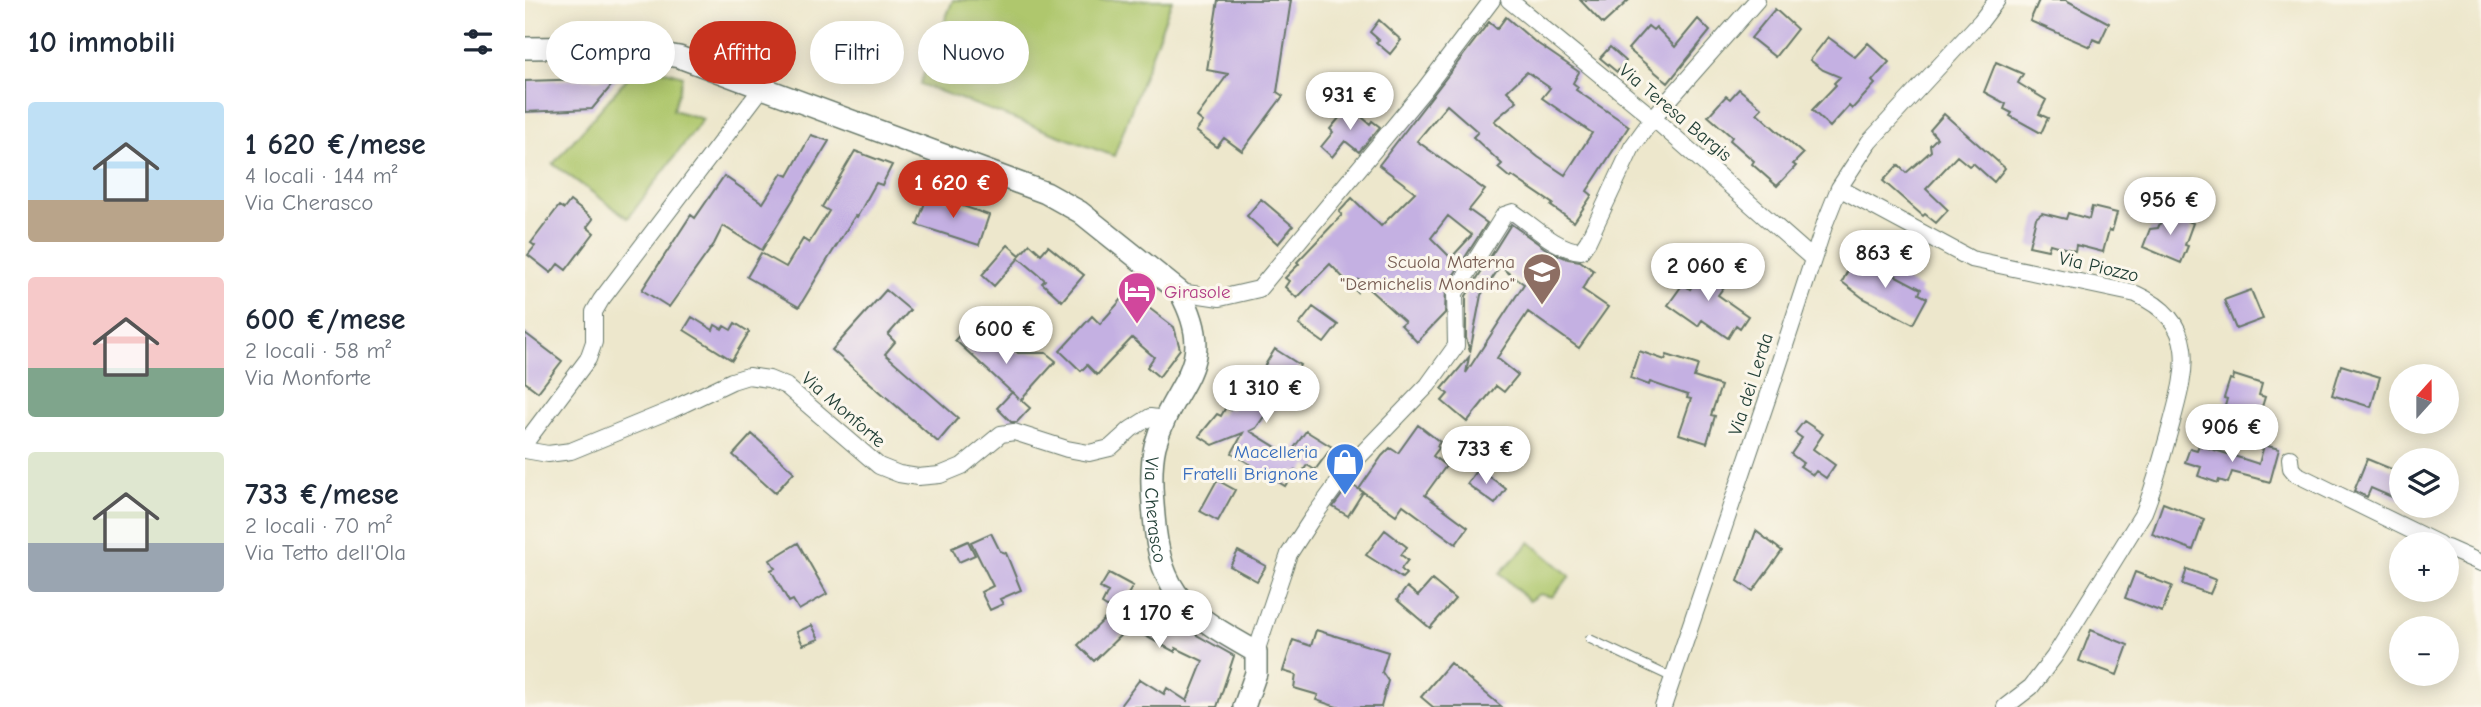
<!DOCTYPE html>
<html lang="it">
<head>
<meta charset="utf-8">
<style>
	:root { --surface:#fff; --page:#f2f2f3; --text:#1f2937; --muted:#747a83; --accent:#c8321e }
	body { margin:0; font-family:"Comic Neue",sans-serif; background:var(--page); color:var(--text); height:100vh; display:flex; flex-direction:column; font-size:26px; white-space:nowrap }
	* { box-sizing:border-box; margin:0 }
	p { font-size:23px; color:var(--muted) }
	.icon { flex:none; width:38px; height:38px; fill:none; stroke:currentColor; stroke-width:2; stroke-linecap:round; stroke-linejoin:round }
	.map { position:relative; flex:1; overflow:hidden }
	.panel { display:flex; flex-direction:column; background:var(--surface); width:525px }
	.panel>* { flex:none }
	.top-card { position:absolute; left:21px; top:21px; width:665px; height:63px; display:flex; gap:14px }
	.needle { width:46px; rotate:21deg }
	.fabs { position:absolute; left:1864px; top:364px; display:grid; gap:14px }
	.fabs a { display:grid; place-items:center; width:70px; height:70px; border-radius:50%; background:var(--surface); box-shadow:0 4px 18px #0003; font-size:35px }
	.price { position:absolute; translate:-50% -60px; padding:0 16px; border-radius:24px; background:#fff; color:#222; font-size:23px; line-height:46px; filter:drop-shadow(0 2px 4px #0008) }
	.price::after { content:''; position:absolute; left:50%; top:42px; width:21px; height:16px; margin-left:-10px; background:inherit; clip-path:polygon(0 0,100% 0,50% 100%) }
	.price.selected { background:var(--accent); color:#fff }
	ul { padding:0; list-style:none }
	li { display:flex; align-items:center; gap:21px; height:175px; padding:0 28px }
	li span { display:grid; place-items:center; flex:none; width:196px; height:140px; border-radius:7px; color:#555 }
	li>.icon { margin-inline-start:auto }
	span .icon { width:84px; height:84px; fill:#fffc; stroke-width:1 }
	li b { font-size:30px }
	h2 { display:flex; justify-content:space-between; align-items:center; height:84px; padding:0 28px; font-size:30px }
	.tag { padding:0 24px; border-radius:32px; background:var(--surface); box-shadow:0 4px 18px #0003; font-size:24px; line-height:63px }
	.tag.selected { background:var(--accent); color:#fff }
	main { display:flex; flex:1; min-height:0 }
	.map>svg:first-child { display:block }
	.green { fill:#afc76d; stroke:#678250; stroke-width:2 }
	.building { fill:#c4b0e2; fill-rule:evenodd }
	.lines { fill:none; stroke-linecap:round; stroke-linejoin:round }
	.service-casing { stroke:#677869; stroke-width:10 }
	.minor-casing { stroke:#677869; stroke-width:18 }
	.tertiary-casing { stroke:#677869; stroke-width:24 }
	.service { stroke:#fff; stroke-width:8 }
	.minor { stroke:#fff; stroke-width:16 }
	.tertiary { stroke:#fff; stroke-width:21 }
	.labels { text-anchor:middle; stroke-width:6; stroke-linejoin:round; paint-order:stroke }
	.street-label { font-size:19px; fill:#1f3d34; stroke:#fbf7ec }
	.education-label { font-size:19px; fill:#785e54; stroke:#fbf7ec; text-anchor:end }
	.hotel-label { font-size:19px; fill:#b23c85; stroke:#fbf7ec; text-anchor:start }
	.shop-label { font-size:19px; fill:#366cbe; stroke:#fbf7ec; text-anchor:end }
</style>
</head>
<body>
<main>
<section class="panel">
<h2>10 immobili<svg class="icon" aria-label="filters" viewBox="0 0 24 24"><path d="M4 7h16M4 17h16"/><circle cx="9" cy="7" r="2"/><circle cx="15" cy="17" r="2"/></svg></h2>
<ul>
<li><span style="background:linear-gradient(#bfe0f5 70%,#b9a48a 0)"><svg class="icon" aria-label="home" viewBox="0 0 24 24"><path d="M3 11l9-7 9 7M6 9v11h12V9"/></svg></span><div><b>1 620 €/mese</b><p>4 locali · 144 m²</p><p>Via Cherasco</p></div></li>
<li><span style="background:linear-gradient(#f6c9c9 65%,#7fa58c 0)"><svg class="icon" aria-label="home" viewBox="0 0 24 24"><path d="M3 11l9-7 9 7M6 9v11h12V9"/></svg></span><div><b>600 €/mese</b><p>2 locali · 58 m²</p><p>Via Monforte</p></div></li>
<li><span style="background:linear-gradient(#dfe7d0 65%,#9aa5b1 0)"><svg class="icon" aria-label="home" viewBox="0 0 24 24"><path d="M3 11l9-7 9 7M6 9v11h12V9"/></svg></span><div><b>733 €/mese</b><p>2 locali · 70 m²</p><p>Via Tetto dell'Ola</p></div></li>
</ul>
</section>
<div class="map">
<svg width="1956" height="707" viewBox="0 0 1956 707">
	<rect width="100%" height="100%" fill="#fbf7ec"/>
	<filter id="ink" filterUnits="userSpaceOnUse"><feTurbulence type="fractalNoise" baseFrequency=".0143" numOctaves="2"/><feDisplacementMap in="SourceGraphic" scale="14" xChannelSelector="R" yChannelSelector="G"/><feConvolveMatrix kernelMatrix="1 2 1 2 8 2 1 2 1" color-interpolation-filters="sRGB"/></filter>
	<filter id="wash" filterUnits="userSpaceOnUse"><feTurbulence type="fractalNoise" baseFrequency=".00686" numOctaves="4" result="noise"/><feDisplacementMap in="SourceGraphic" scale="28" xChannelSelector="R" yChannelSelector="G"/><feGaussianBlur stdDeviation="1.57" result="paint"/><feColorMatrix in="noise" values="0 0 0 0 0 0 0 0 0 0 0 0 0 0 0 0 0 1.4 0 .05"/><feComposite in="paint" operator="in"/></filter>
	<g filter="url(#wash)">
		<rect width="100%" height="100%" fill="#ede7cc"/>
		<!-- green -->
		<path class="green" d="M428,0H647L589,156L395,84Z
			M120,65L158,76L148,110L178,119L103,218L28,164L112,67Z
			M1005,542L1045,576L1027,597L1014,594L1004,601L975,573Z"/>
		<g id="blocks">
			<!-- building -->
			<path class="building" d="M693,0H766L752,92L758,96L717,151L699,138L692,147L671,131L678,122L672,117L703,74L682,70Z
				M1055,0H1104L1078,24Z
				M1514,0H1541L1584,23L1575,42L1568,39L1565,47L1505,21Z
				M1250,9L1272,29L1250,57L1226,38Z
				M981,17L1009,41L1054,72L1048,83L1053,87L1051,90L1104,126L1062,191L1067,195L1049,222L1026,206L1028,204L987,176L985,178L973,168L977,164L948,137L953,132L922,105L892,141L960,190L944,210L962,223L921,287L920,313L892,342L876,325L880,322L834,280L832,292L805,264L772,298L760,287L764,281L760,278L774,264L772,262L817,215L814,212L827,198L856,226L890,192L854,165L964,22L972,29ZM1002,72L1025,88L1017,98L1067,133L1040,175L1013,157L969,121L992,101L982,91ZM923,216L947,235L926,258L906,238Z
				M1173,19L1185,31L1143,83L1103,49L1123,26L1128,30L1131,27L1150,47Z
				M854,20L876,40L865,54L851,42L854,40L845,32Z
				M1303,37L1330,57L1343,43L1364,62L1347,81L1350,84L1327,109L1324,106L1305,127L1287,110L1311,85L1309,83L1315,77L1298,70L1285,60Z
				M1085,47L1101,61L1092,72L1075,58Z
				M1471,62L1498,74L1493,83L1521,100L1514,114L1523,118L1516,133L1485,116L1487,113L1479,109L1481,104L1459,92Z
				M64,79H92L67,109L0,112V81Z
				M1214,89L1237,108L1232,113L1278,154L1268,164L1271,166L1252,186L1227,164L1229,161L1205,140L1207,137L1183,116L1201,96L1205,99Z
				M824,106L845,124L847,121L855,127L834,152L820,141L807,157L796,147L808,132L805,129Z
				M1419,114L1480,168L1469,182L1448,163L1444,166L1432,156L1401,189L1423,210L1411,223L1400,214L1398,216L1358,181L1373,165L1381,173L1406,151L1405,145L1412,138L1405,130Z
				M286,135L304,141L237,250L198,226L189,244L144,307L117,290L166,215L170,218L199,176L238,203L257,173L263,176Z
				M330,151L367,165L357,185L351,183L332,217L330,216L303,259L274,307L222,277L236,253L261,267L278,239L284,243L304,211L297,207Z
				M403,194L464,215L454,245L392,225Z
				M736,199L768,226L753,244L722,216Z
				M45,201L68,219L62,227L69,233L41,270L33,264L26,273L3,255L10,246L6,243L34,206L39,209Z
				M1567,207L1592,213L1587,231L1584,230L1578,252L1551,245L1550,251L1525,244L1523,250L1504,246L1511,218L1517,213L1541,219L1543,213L1564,219Z
				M1640,211L1668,223L1660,245L1663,246L1656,263L1618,247L1625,229L1633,228Z
				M986,224L1024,251L1043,259L1055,261L1069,271L1057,289L1083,307L1054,348L1003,312L972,358L993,375L979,392L971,386L942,422L917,401L923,394L917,389L944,357L941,373L999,284L975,267L956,295L945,352L941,338V296Z
				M505,244L516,254L523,246L559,275L537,301L517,283L520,280L494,258L469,286L457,275L483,245L495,255Z
				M1339,259L1396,289L1394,294L1402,298L1388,324L1338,298L1317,282L1328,260L1336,264Z
				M1182,265L1204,280L1193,295L1223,316L1215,328L1211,325L1203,338L1177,320L1173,326L1143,305L1158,284L1165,289Z
				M361,290L385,310L363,335L370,342L360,354L433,418L413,442L307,350Z
				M1726,290L1738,319L1711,329L1699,300Z
				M603,292L649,327L655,349L634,377L622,367L629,357L607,338L572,375L562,365L556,371L535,351L567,316L575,324Z
				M788,307L813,325L799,343L774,325Z
				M167,317L188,330L190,325L197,329L199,326L206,330L210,323L224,332L207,360L159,330Z
				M450,319L460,327L462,324L493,353H521L531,361L496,400L505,408L492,422H486L472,408L487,392L494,399L430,340Z
				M0,333L37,361L13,392L0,382Z
				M750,349L775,365L766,379L768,381L749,410L745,408L731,428L725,431L764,455L781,431L807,447L790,470L782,465L776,474L770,470L760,486L707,453L718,433L688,445L674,436L692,414L696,416L701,407L706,410L712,399L717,402Z
				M1114,351L1140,360L1142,355L1173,365L1169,377L1196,386L1186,415L1190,416L1182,443L1154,434L1166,399L1162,398L1163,395L1125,382L1124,385L1105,378Z
				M1816,365L1855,377L1846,407L1807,395Z
				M1709,375L1737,384L1734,395L1740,397L1732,423L1698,413L1702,399L1699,398L1705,379L1708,380Z
				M1279,421L1298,434L1288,449L1310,465L1301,478L1291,471L1288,475L1275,466L1278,463L1266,454L1277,438L1270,433Z
				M893,425L915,442L912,446L914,448L908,456L921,466L900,495L943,527L931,544L878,505L871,515L834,489L857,456L865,448L873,453Z
				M227,434L269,472L250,493L208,455Z
				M1674,445L1734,464L1739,445L1754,449L1745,482L1707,472L1703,483L1694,480L1693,483L1673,476L1676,467L1660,462L1665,448L1672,450Z
				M1842,459L1876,473V501L1846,488L1842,497L1829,491Z
				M953,468L981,489L970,504L942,484Z
				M692,480L710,490L693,521L675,511Z
				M825,484L838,492L823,516L808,507Z
				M1638,503L1679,519L1668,550L1627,534Z
				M860,530L882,547L876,555L883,560L876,569L881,574L877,578L841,555Z
				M1231,531L1257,551L1228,591L1213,581Z
				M466,533L475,551L481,553L496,590L475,599L478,604L465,610L456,592L468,586L446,542Z
				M443,541L450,555L434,562L427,548Z
				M273,543L302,594L274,610L268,600L264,602L246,570L250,568L245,560Z
				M713,551L741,566L732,581L705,566Z
				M1662,569L1691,580L1685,594L1657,584Z
				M1610,572L1647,586L1637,612L1600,598Z
				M584,573L608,586L602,596L709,656L692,707H594L615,679L639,694L642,688L662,701L678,661L651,648L650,652L604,627L569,661L553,645L588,611L577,604L583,592L575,588Z
				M907,580L930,599L905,628L872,600L882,587L893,596Z
				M287,625L294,639L278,645L272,632Z
				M791,630L863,652L857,672L863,681L856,707H812L791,700L793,695L769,688L771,675L758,671L768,640L786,646Z
				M1566,630L1603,645L1592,675L1554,661Z
				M925,663L977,707H908L896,697Z"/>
		</g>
	</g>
	<g filter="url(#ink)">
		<use href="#blocks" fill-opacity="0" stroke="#677869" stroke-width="2"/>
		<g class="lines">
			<!-- service casing -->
			<g class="service-casing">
				<path id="service" d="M1065,639L1148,678"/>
			</g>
			<!-- minor casing -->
			<g class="minor-casing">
				<path id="minor" d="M984,0L1128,118L1288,259
					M1314,188L1446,259L1611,294C1677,324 1660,373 1645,429C1637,457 1630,485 1619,512L1529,657L1506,687L1480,707
					M655,292L695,298L734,289L899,90L967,0
					M0,443L63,359L69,342V312L76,300L237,88
					M0,450L23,454L46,451L146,410L207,381L223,376L244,379L261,386L354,466L374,474L393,477L415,475L437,466L476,434L489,432L542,449L564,453L585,448L606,429L625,417L640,419
					M1765,458L1766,468L1771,474L1914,544
					M1922,548L1956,563
					M731,652L764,554L786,520L826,465L903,385L931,346L930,293L979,215L988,212C1007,225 1032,250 1056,251L1063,241L1107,147L1128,118L1232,0
					M1138,707L1249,379L1300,223L1314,188L1344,142L1456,21L1472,0"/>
			</g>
			<!-- tertiary casing -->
			<g class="tertiary-casing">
				<g id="tertiary">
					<path id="s1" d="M0,48L97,47L154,57L521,193L555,212L655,292C696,368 647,381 630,446C625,468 627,494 629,516C635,598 664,614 731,652V673L719,707"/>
				</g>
			</g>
			<!-- service -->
			<use href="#service" class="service"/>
			<!-- minor -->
			<use href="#minor" class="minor"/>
			<!-- tertiary -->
			<use href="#tertiary" class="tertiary"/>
		</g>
	</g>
	<!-- icons -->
	<defs>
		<g id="school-pin" transform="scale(2.0125)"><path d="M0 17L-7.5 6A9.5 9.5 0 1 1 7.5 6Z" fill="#8d6e63" stroke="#fbf7ec"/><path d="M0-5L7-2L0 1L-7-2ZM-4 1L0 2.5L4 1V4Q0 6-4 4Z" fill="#fff"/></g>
		<g id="hotel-pin" transform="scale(2.0125)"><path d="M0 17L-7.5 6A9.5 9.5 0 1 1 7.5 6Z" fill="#d1479c" stroke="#fbf7ec"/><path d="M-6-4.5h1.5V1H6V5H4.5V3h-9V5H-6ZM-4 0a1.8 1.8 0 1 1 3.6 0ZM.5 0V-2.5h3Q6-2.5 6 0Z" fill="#fff"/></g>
		<g id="shop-pin" transform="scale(2.0125)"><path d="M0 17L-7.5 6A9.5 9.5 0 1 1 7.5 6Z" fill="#3f7fe0" stroke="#fbf7ec"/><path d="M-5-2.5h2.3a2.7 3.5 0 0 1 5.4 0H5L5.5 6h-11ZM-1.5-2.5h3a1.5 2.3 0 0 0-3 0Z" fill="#fff"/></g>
	</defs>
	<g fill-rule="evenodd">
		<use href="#school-pin" x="1017" y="272"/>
		<use href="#hotel-pin" x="612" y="291"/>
		<use href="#shop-pin" x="820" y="462"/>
	</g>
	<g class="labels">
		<!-- street labels -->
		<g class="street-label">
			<text transform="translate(1151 112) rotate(40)" y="7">Via Teresa Bargis</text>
			<text transform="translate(1574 266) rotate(13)" y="7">Via Piozzo</text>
			<text transform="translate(1225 384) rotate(-72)" y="7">Via dei Lerda</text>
			<text transform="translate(319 409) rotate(41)" y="7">Via Monforte</text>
			<text dy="7" stroke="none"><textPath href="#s1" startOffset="943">Via Cherasco</textPath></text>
		</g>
		<!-- education labels -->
		<g class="education-label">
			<text x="990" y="268">Scuola Materna<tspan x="990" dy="22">"Demichelis Mondino"</tspan></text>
		</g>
		<!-- hotel labels -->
		<g class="hotel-label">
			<text x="639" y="298">Girasole</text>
		</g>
		<!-- shop labels -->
		<g class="shop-label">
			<text x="793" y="458">Macelleria<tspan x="793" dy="22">Fratelli Brignone</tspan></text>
		</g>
	</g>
</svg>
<div class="fabs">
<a><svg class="needle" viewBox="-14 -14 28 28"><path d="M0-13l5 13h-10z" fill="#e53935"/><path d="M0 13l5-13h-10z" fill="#747a83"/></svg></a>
<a><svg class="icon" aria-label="layers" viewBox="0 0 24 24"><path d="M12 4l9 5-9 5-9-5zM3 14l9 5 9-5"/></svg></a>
<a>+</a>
<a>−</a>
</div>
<b class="price" style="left:825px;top:132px">931 €</b>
<b class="price selected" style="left:428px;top:220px">1 620 €</b>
<b class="price" style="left:1645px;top:237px">956 €</b>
<b class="price" style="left:1360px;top:290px">863 €</b>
<b class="price" style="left:1183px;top:303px">2 060 €</b>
<b class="price" style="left:481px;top:366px">600 €</b>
<b class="price" style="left:741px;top:425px">1 310 €</b>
<b class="price" style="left:1707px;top:464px">906 €</b>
<b class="price" style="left:961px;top:486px">733 €</b>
<b class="price" style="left:634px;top:650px">1 170 €</b>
<div class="top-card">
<a class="tag">Compra</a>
<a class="tag selected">Affitta</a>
<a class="tag">Filtri</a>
<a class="tag">Nuovo</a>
</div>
</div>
</main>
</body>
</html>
